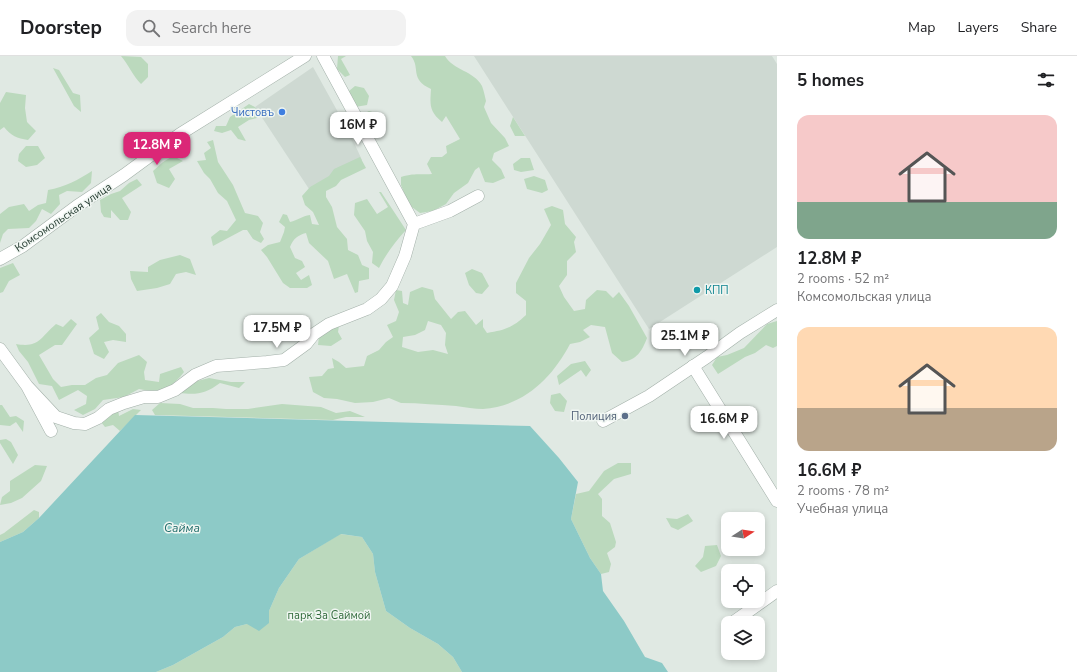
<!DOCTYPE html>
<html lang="en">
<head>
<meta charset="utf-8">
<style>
	:root { --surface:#fff; --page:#f2f2f2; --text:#202124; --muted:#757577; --line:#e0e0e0; --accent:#db2777 }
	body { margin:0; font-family:"Nunito Sans",sans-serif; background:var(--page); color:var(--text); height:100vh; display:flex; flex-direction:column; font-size:15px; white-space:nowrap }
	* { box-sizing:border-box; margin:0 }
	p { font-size:13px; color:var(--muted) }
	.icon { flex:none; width:22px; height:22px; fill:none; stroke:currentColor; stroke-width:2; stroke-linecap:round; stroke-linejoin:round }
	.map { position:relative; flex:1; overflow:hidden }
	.side { display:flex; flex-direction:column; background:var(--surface); width:300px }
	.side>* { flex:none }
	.needle { width:26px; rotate:78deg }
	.controls { position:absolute; left:721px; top:456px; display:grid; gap:8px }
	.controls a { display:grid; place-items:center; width:44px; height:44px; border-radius:8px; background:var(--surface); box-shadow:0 2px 6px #0003; font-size:20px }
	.price { position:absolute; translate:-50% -34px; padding:0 9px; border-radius:8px; background:#fff; color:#222; font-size:13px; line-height:26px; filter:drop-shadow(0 1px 2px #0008) }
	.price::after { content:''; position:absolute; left:50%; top:24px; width:12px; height:9px; margin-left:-6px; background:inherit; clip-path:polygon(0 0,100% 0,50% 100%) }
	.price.current { background:var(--accent); color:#fff }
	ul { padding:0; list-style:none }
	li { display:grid; align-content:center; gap:8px; height:212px; padding:0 20px }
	li span { display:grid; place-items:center; height:124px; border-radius:12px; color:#555 }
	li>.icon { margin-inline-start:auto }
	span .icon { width:72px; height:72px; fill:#fffc; stroke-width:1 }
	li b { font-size:17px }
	h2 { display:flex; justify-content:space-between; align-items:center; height:48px; padding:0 20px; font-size:17px }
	header { display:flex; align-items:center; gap:24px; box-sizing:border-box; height:56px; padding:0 20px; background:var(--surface); border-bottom:1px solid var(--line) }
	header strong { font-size:19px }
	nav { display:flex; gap:22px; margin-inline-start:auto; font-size:14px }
	.search { width:280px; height:36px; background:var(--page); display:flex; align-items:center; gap:10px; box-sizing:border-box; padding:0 14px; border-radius:12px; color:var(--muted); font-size:15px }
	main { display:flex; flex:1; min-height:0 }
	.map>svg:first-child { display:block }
	.built { fill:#ced9d2 }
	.green { fill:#bbd9bd; fill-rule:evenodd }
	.water { fill:#8dcac7 }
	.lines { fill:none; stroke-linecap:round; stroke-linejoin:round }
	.minor-casing { stroke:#a3b0a9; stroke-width:13 }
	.tertiary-casing { stroke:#a3b0a9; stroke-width:13 }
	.minor { stroke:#fff; stroke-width:12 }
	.tertiary { stroke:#fff; stroke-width:12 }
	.shop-dot { fill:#3f7fe0; stroke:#f0f6f2; stroke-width:1.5 }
	.culture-dot { fill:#0f9aa8; stroke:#f0f6f2; stroke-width:1.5 }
	.service-dot { fill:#5c6f8a; stroke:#f0f6f2; stroke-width:1.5 }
	.labels { text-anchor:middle; stroke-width:3; stroke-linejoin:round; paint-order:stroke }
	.shop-label { font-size:11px; fill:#366cbe; stroke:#f0f6f2; text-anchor:end }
	.street-label { font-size:11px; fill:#22382e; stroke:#f0f6f2 }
	.culture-label { font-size:11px; fill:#0d838f; stroke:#f0f6f2; text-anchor:start }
	.service-label { font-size:11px; fill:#4e5e75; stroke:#f0f6f2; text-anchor:end }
	.park-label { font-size:11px; fill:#316b3c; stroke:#f0f6f2 }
	.water-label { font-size:12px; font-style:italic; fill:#236e6c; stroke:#f0f6f2 }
</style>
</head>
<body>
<header>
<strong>Doorstep</strong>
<div class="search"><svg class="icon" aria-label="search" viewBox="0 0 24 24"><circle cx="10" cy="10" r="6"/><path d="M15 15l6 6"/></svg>Search here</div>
<nav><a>Map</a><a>Layers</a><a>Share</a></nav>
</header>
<main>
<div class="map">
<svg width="777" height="616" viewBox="0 0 777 616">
	<rect width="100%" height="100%" fill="#e0e9e3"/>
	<!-- built -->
	<path class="built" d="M474,0H772L777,8V191L649,273Z
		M313,11L349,76L362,104L311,136L255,51Z"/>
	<!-- green -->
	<path class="green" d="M121,0L141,1L148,8V21L141,28C132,19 129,9 121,0Z
		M338,0H346L341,3L350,19L345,21L337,13Z
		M411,0H445C453,14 474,15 482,30C484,35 485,41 486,45L484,51L491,67L505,82L509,90L494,97L492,104L501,113L505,122L493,127L485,126L479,111L475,114L468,127L454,137L446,148L433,155L420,157L409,149L401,129V121C414,117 419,119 432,118L427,108L431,101H442L447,97L446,90L460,83L446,60L442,66C429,55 430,49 431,33C409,23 421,12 411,0Z
		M53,12L59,14L73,37L80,39L81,56L74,50Z
		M355,30L364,32L369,40L367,49L355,51L349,35Z
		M6,36L26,39L25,52L27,66L36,75L28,84C17,82 11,80 4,71L0,74V47Z
		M249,48L255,51L259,57L257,62L249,64L238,71L246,85L238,83L231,74L222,77L214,75L216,70H226L230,61Z
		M369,55L379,58L378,69L371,72L363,64V58Z
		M513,61L525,80H515L510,70Z
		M213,84L218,106L233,129L245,157L258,160L263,167L260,176L264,183L261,187L253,183L247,174H243L213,190L211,181L220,174L227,175L236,164L227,145L218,137L210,123L204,117L197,105L206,104L204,97L211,92L207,86Z
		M26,90H38L45,102L37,109L26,111L18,105L19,98Z
		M173,100L183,105L169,113L175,123L169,132L157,127L153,115L163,106Z
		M360,101L366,112L341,124L336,130L326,135V141L332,151L337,171L347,183L348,194L358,199L362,209L369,212V223L359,225L358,236L355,237L347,218L334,223L328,205L309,187L306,177C298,179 293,183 290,191L295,202L302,205L305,211L296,217L301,224L309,219L312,229L307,232H290L283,227L267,201L261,194L268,189L280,186L284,176L285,171L279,166L283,158L287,159L290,166C298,164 302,160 310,159L312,168L319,169L313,156L305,149L302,140L310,131L329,120L334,113Z
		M521,102H530L534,114L521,116L514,114L513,108Z
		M92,115L91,127L82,136L67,135L59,139L60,148L51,158L42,153L36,165L29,172L8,173L3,178L0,187V158L9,151L24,148L29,155L38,149L46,147L48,134C65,131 78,124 92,115Z
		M534,120L545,124L548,134L542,137L527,133L524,123Z
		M137,123L142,129L122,142L131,156L128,164H120L111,154V162L104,161L101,156L100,144L111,138L120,135L129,127Z
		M379,136H381L406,174C395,186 386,198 379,212L372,207L373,196L367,185L365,175L354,159L355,147L367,143L377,158L388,151Z
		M552,150L563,154L565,168L576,181L574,186L576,196L567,205V219L559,230L564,241L574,255L585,253L586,244L597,234L606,235L613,242L619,236L629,250L647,282C642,295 637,304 622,306L612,297L605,271L591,269L583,274L590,281L580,286L570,288C552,322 524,350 483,353C475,353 465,351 456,350C438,349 420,347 401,347L389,342L373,346L355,347L337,343L324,342L313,336L309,321L322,320L328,313L334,312L332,302L339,306L346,312L364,310L367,300L379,294L386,286L393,281L387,269L396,265L399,256L394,244L396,234L402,235L403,247L408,249L410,236L422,231L433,234L435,243L451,263L458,256L465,255L476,269L483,263V271L487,277C505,274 512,272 526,259V245L516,237V227L529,202L540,188L551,169L544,153ZM428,265L441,269L446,277L445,289L448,298L433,294L418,296L402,291L403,281L415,279L425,274Z
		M180,199L190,203L196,219L186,216L176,218L170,228L157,232L137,235L131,223L130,215L148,216V211L160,204Z
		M13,207L20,219L9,225L3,236L0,237V212Z
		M472,213L482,217L489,230L482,238L476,237L469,229L465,217Z
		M101,257L109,266L119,270L126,278V286L113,284L104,286L109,296L104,303L94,298L89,282L99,273L96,261Z
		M71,263L77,268L62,289H55L39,299L53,323L61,331L72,329H85L96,322L107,319L118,307L139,299L147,306L144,316L145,324L159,326L160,318L181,311L184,316C170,334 161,337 139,333L124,341L103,344L95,353L83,359L74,354L86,348L87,340L78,334L59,344L52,330L39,328L28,306L19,295L16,288C39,292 40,282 56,268L63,271Z
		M777,265V290L773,292L766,289L755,297L745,301L718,318L712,309L717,301L727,299L744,292L767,268Z
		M339,270L338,276L342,283L331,290L318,289L319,280L328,273Z
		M585,305L591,314L586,321L581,314L559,329L557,320L571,308Z
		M209,322L231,326H245L239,332L220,327C205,338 197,339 179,337L193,326Z
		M560,337L567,345L564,356L555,355L550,347L551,339Z
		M160,347L180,348L193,352H213L226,353H248L282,348L321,351L336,357L350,355L365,361H346L333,364L155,359L152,354Z
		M0,349H2L10,361L16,360L24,365L23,376L16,366L10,370L0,369Z
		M118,353L119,360L133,353L141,354L120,375L113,369L105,371L101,366Z
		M6,383L11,386L18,399L13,408L0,387V384Z
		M618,407H631V418L614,423L598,438L602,443V460L610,467L616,486L615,491L607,497L611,508L609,516L601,518L590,502L571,463L576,438L589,435L604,415Z
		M35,409L47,410L41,425L22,442L11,447L0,449L2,441L10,435V425Z
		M34,454L39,456V462L23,476L0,486V479L4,477Z
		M688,458L693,465L678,474L671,471L666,462L677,463Z
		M340,478L362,481L373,498L375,516L386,555L410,572L438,588L453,601L462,616H156L173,609L223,581L235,571L247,568L269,567V555L279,532L299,503Z
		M717,489L721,500L716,510L701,516L695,510L703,501L705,490Z"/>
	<!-- water -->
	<path class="water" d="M135,359L530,370L559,402L578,426L571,463L590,502L601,518L603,535L624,565L645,601L662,607L668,616H462L453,601L438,588L410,572L386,555L375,516L373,498L362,481L341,478L299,503L279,532L269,555V567L259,575L247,568L235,571L223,581L173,609L156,616H0V486L23,476L39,462Z"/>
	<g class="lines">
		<!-- minor casing -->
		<g class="minor-casing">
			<path id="minor" d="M323,0L414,168
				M0,203L23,190L77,150L124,119L180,78L305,0
				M0,293L27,330L51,375
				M693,310L777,445
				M27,330L56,361L74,367L85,368L98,362L109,353L124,347L144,341H158L175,334L195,319L216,310L267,306L284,304L306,288L314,278L329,268L367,253L381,243L392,230L405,200L414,168L450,155L478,140
				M732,567L777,535"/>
		</g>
		<!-- tertiary casing -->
		<g class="tertiary-casing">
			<path id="tertiary" d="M603,365L649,340L707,301L740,277L777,254"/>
		</g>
		<!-- minor -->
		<use href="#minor" class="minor"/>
		<!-- tertiary -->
		<use href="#tertiary" class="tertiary"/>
	</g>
	<!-- markers -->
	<circle class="shop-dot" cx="282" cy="56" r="4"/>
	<circle class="culture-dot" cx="697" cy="234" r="4"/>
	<circle class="service-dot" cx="625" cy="360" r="4"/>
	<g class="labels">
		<!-- shop labels -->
		<g class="shop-label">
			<text x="274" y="60">Чистовъ</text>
		</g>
		<!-- street labels -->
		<g class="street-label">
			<text transform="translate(63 161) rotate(-34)" y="4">Комсомольская улица</text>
		</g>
		<!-- culture labels -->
		<g class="culture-label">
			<text x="705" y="238">КПП</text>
		</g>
		<!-- service labels -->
		<g class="service-label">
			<text x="617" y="364">Полиция</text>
		</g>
		<!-- park labels -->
		<g class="park-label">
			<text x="329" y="563">парк За Саймой</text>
		</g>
		<!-- water labels -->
		<g class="water-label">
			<text x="182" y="476">Сайма</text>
		</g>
	</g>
</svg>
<div class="controls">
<a><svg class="needle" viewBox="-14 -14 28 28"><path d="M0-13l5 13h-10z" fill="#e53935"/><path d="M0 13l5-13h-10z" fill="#757577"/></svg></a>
<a><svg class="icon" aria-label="locate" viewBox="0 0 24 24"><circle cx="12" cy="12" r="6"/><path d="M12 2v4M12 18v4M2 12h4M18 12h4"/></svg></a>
<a><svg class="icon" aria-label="layers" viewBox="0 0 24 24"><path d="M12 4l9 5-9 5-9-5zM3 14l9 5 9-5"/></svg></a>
</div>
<b class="price" style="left:358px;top:90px">16M ₽</b>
<b class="price current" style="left:157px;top:110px">12.8M ₽</b>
<b class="price" style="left:277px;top:293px">17.5M ₽</b>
<b class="price" style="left:685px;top:301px">25.1M ₽</b>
<b class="price" style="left:724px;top:384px">16.6M ₽</b>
</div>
<section class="side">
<h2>5 homes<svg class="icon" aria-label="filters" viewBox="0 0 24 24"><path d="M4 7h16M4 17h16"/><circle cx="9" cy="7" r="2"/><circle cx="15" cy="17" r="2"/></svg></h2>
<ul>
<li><span style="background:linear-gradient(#f6c9c9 70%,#7fa58c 0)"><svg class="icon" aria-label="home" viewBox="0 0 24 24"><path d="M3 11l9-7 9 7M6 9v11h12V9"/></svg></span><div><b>12.8M ₽</b><p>2 rooms · 52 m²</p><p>Комсомольская улица</p></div></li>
<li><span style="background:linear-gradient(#ffd9b3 65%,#b9a48a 0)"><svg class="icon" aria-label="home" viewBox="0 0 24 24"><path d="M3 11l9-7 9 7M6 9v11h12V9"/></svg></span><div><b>16.6M ₽</b><p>2 rooms · 78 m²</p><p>Учебная улица</p></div></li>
</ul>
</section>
</main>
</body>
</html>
